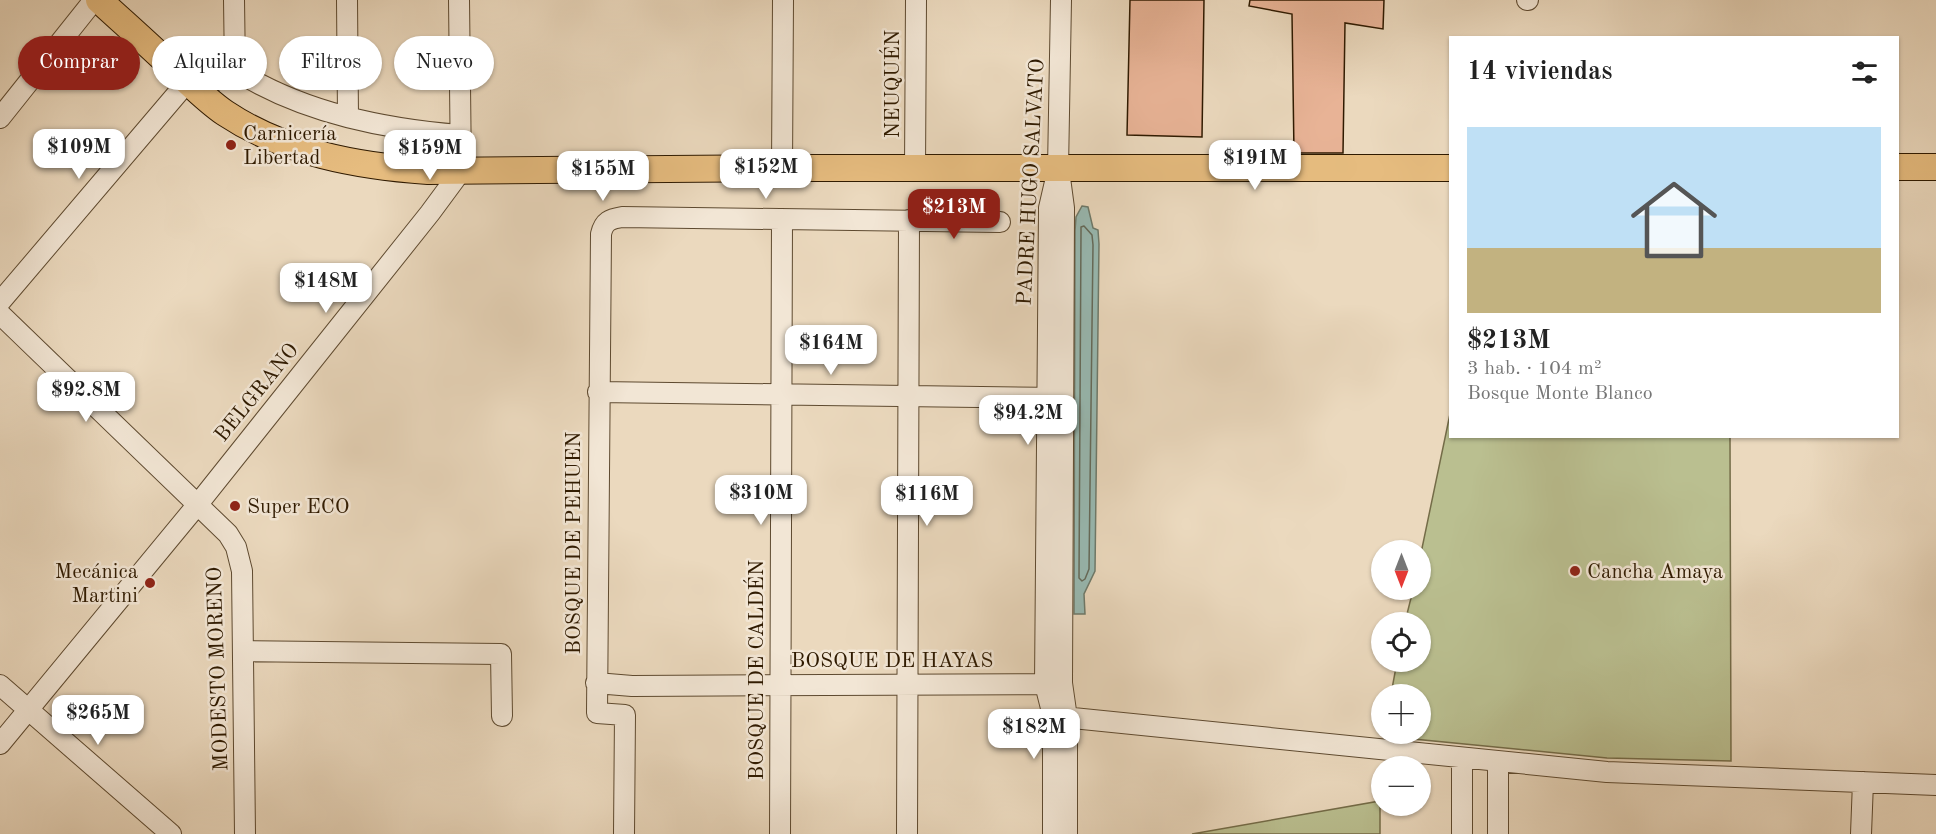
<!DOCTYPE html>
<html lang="es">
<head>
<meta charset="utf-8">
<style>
	:root { --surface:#fff; --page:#f6f6f6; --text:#222; --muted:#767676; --line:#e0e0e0; --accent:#8f2418 }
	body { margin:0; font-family:"Old Standard TT",serif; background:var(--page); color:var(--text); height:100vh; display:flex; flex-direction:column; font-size:22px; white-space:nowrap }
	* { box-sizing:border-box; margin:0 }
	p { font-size:20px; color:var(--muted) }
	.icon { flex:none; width:33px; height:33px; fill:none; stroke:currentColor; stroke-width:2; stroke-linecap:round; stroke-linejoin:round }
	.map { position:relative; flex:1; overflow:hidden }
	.panel { position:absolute; left:1449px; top:36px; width:450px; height:402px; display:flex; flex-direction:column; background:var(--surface); border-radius:0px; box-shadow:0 2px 4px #0004 }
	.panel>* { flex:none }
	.top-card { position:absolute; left:18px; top:36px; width:570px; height:54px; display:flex; gap:12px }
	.needle { width:39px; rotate:180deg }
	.controls { position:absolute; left:1371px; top:540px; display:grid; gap:12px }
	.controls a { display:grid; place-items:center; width:60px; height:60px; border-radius:50%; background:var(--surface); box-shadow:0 2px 4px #0004; font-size:30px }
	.price { position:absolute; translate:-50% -51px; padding:0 14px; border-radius:12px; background:#fff; color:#222; font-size:20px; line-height:39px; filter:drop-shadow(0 2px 3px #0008) }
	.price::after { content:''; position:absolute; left:50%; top:36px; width:18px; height:14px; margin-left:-9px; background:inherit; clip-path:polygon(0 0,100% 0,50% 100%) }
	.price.on { background:var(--accent); color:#fff }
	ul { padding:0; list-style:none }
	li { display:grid; align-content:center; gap:12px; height:318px; padding:0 18px }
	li+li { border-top:2px solid var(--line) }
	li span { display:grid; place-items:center; height:186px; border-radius:0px; color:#555 }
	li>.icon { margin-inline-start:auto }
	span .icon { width:108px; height:108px; fill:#fffc; stroke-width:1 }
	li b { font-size:26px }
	h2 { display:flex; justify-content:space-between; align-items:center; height:72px; padding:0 18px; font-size:26px }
	.pill { padding:0 21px; border-radius:27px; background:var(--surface); box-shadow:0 2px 4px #0004; font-size:21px; line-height:54px }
	.pill.on { background:var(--accent); color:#fff }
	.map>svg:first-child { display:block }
	.green { fill:#babf90; stroke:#746c48; stroke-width:1.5 }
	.water { fill:#98bab3; stroke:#6e7a6b; stroke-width:1.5 }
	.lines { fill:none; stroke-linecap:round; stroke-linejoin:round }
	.shore { stroke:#646a5a; stroke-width:1.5 }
	.building { fill:#e8b396; stroke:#2f1a00; stroke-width:1.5 }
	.minor-casing { stroke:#5e4a30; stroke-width:22 }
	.major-casing { stroke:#2f1a00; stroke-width:28 }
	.minor { stroke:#f2e6d5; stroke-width:20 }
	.major { stroke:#e6bc7f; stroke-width:26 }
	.poi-dot { fill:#8f2418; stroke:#f2e6d5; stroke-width:2 }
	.labels { text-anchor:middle; stroke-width:5; stroke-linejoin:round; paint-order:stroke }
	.street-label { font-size:21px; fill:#2f1a00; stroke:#f2e6d5 }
	.poi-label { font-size:21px; fill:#2f1a00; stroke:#f2e6d5; text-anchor:start }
</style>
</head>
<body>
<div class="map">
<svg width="1936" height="834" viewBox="0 0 1936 834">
	<rect width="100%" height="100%" fill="#ebd9be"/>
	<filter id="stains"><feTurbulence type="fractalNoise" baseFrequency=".00333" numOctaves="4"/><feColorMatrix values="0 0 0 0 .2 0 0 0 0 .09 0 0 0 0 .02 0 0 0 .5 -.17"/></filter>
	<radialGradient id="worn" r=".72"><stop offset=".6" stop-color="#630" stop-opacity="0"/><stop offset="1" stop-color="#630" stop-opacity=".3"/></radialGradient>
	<!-- green -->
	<path class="green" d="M1450,414V436L1730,437L1731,761L1607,758L1383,736L1384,734H1420V694H1391L1397,662H1420V622H1405L1413,590H1420L1421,553Z
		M1380,801V834H1192Z"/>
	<!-- water -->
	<path class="water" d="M1082,206L1088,207L1093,228L1098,230L1099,244L1095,571L1084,594L1085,614H1074L1075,231L1076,217Z"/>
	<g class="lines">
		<!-- shore -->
		<path class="shore" d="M1084,226L1092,235L1093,245L1089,569L1085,579L1082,581L1079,578L1081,232V227Z"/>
	</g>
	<!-- building -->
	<path class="building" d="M1130,0H1204L1202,137L1127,135Z
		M1250,0H1384L1383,29L1345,23L1343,153H1294L1292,14L1249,6Z"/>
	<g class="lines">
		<!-- minor casing -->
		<g class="minor-casing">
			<path id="minor" d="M234,0L235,70
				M347,0L348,117
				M1527,0H1528
				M235,70C301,112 382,129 460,135
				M192,86L216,80L235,70
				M0,118L94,0
				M782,168L783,0
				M915,169L916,0
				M1060,178L1064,208L1062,683L1067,718V834
				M0,302L188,81
				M0,314L228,534L236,547L242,571L245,834
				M598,392L1061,398
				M243,651L501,654L502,716
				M596,683L632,686L1045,684
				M0,685L171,834
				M1053,716L1607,772L1936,785
				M0,744L198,504L430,213L461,171L459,0
				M1462,758V834
				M624,834L625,715L597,713L601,234C604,221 610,219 622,217L1000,222
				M780,834L782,219
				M907,834L909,220
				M1053,834V716L1045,684L1049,208L1058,169L1061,0
				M1498,834V761
				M1861,834L1863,782"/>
		</g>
		<!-- major casing -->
		<g class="major-casing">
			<path id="major" d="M99,0C124,23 149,45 173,68C190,83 206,100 225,113C285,153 357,166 428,171L782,168H1450
				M1898,167H1936"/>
		</g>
		<!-- minor -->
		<use href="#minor" class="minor"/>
		<!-- major -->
		<use href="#major" class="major"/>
	</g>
	<!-- markers -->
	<g class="poi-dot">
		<circle cx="231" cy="145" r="6"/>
		<circle cx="235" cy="506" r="6"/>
		<circle cx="1575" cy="571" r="6"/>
		<circle cx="150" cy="583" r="6"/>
	</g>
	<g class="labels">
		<!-- street labels -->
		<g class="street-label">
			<text transform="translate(892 84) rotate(-90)" y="7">NEUQUÉN</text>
			<text transform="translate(1030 182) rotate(-87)" y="7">PADRE HUGO SALVATO</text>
			<text transform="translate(256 392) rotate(-51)" y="7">BELGRANO</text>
			<text transform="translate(573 543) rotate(-90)" y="7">BOSQUE DE PEHUEN</text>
			<text x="892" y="667">BOSQUE DE HAYAS</text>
			<text transform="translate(217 669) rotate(-92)" y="7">MODESTO MORENO</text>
			<text transform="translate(756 670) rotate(-90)" y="7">BOSQUE DE CALDÉN</text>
		</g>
		<!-- poi labels -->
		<g class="poi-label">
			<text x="243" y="140">Carnicería<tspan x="243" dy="24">Libertad</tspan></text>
			<text x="247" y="513">Super ECO</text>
			<text x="138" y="578" text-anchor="end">Mecánica<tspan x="138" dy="24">Martini</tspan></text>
			<text x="1587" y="578">Cancha Amaya</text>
		</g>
	</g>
	<rect width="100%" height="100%" filter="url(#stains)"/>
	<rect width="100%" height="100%" fill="url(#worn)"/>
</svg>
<div class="controls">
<a><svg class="needle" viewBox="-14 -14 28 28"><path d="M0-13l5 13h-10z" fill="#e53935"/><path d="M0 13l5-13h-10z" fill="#767676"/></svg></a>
<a><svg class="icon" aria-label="locate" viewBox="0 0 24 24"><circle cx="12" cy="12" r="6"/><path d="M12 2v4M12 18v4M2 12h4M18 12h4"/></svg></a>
<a>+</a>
<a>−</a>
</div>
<b class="price" style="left:79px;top:180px">$109M</b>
<b class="price" style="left:430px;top:181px">$159M</b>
<b class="price" style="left:1255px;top:191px">$191M</b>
<b class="price" style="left:766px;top:200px">$152M</b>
<b class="price" style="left:603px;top:202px">$155M</b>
<b class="price on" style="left:954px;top:240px">$213M</b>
<b class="price" style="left:326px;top:314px">$148M</b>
<b class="price" style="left:831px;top:376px">$164M</b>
<b class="price" style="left:86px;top:423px">$92.8M</b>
<b class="price" style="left:1028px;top:446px">$94.2M</b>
<b class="price" style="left:761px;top:526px">$310M</b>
<b class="price" style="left:927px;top:527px">$116M</b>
<b class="price" style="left:98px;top:746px">$265M</b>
<b class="price" style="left:1034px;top:760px">$182M</b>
<div class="top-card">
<a class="pill on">Comprar</a>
<a class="pill">Alquilar</a>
<a class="pill">Filtros</a>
<a class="pill">Nuevo</a>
</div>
<section class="panel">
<h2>14 viviendas<svg class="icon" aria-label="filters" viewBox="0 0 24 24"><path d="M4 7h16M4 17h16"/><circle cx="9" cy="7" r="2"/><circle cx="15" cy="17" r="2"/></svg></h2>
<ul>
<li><span style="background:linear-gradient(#bfe0f5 65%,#c2b280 0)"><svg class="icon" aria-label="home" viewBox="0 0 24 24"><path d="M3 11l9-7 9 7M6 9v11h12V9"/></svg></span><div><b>$213M</b><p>3 hab. · 104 m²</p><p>Bosque Monte Blanco</p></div></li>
</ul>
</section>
</div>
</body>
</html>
